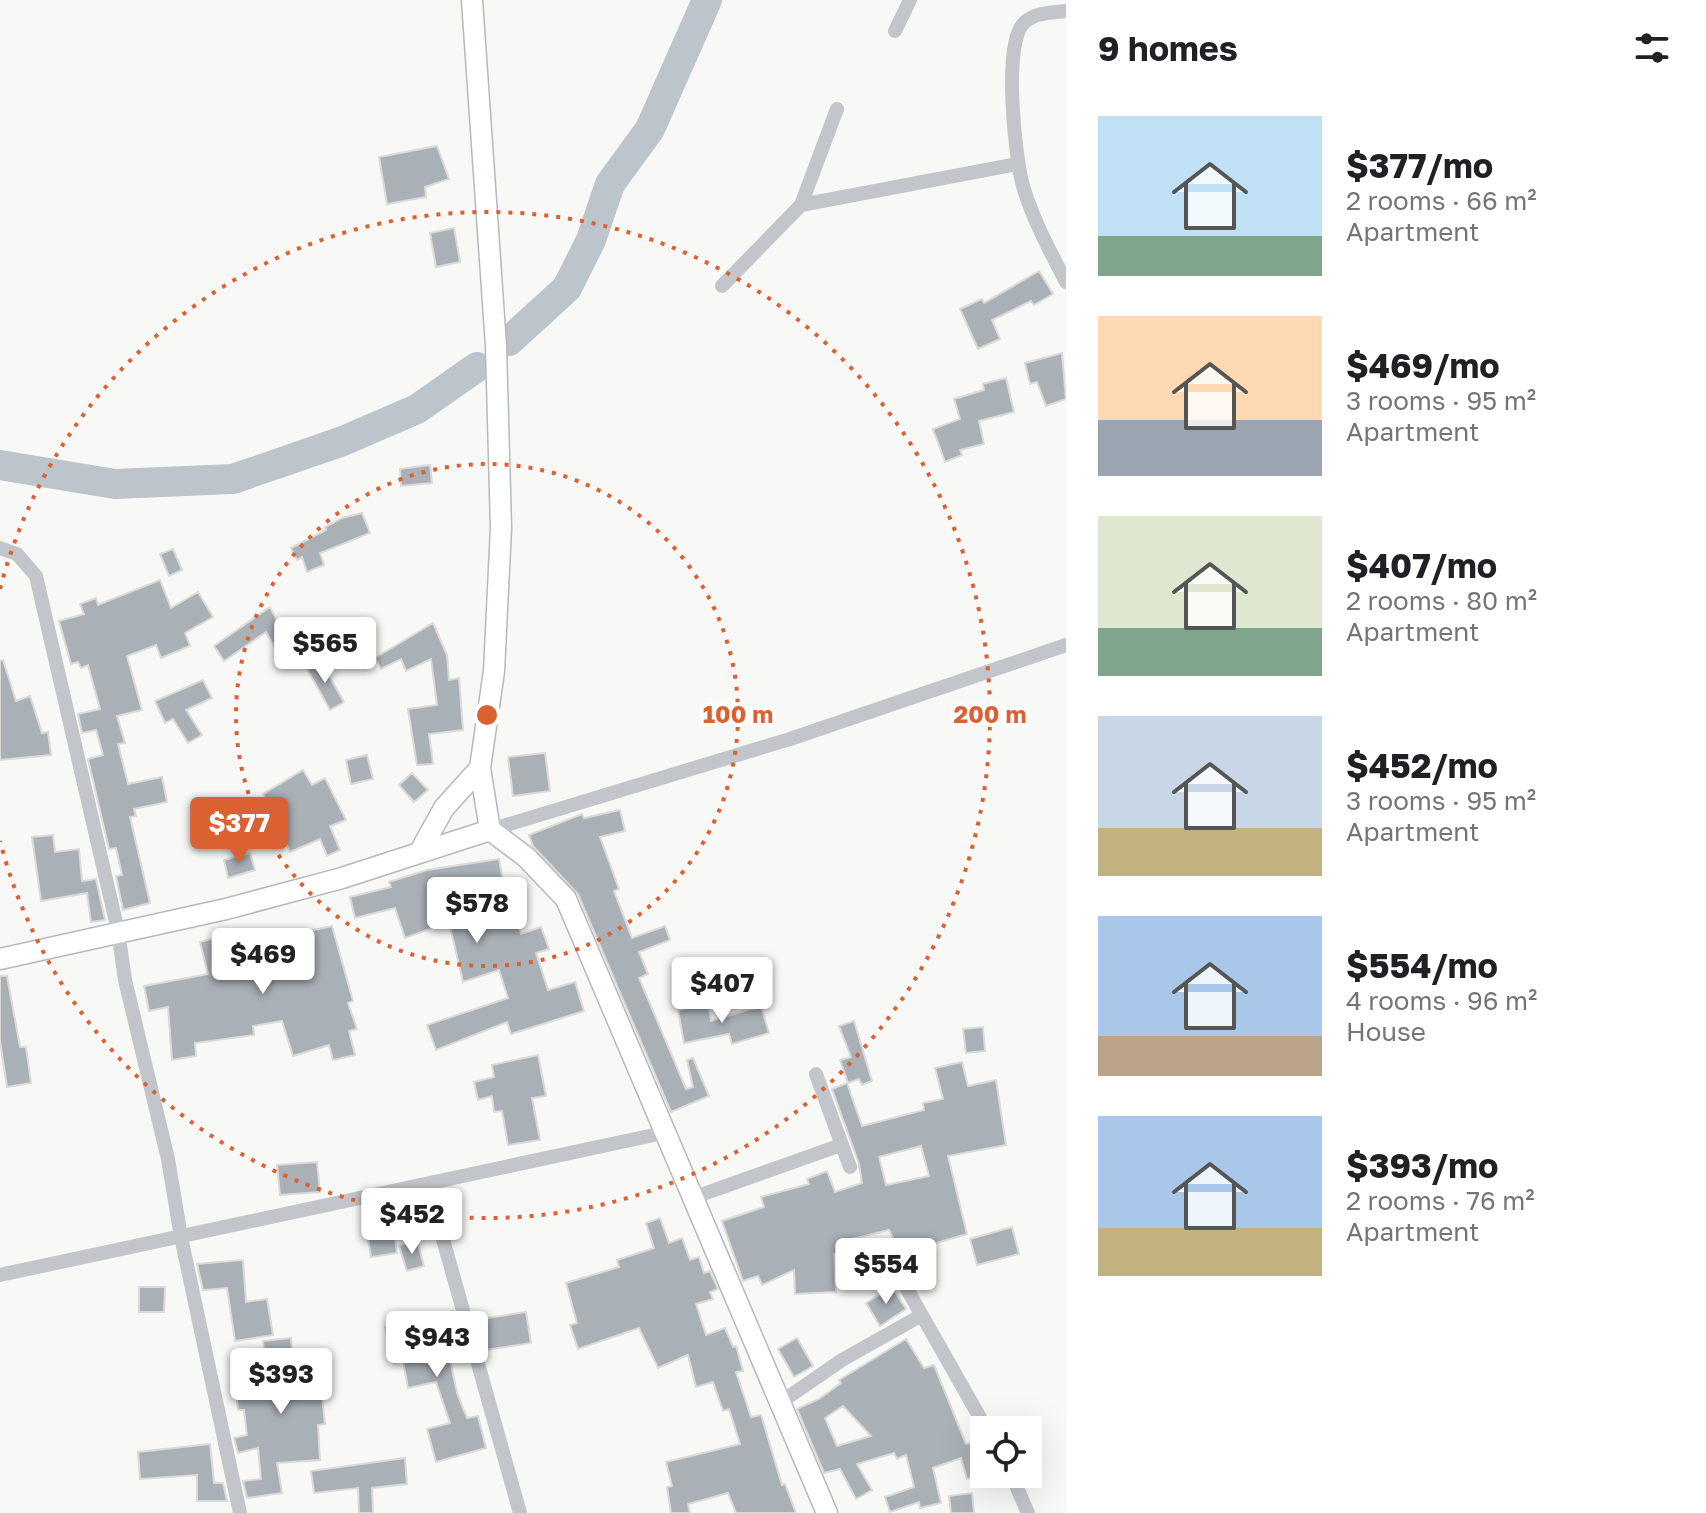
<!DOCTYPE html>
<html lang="en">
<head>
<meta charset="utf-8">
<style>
	:root { --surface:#fff; --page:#f2f2f2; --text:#202124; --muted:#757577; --accent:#db6133 }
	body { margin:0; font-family:"Golos Text",sans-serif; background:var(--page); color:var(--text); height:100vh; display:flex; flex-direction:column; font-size:30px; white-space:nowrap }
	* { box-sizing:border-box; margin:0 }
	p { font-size:26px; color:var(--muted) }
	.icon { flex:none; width:44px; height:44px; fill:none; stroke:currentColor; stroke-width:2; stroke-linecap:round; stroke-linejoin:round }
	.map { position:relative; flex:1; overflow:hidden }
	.drawer { display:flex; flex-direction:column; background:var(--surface); width:640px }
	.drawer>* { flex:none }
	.fabs { position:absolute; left:970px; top:1416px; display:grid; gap:16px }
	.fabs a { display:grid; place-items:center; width:72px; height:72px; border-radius:0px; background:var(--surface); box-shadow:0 8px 32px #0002; font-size:40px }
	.price { position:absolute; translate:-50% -68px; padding:0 18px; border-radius:8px; background:#fff; color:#222; font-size:26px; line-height:52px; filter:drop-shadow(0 2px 4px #0008) }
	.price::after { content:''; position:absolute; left:50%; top:48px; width:24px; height:18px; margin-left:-12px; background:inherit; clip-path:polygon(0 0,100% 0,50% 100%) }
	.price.current { background:var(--accent); color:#fff }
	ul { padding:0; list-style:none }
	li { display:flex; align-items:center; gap:24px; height:200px; padding:0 32px }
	li span { display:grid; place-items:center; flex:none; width:224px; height:160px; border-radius:0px; color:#555 }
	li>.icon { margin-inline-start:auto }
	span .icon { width:96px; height:96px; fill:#fffc; stroke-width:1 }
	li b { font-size:34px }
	h2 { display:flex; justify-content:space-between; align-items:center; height:96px; padding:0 32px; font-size:34px }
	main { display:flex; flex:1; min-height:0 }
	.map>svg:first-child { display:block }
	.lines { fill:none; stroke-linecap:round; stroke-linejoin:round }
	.river { stroke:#bcc5cb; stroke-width:30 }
	.building { fill:#a9b0b6; stroke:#dadad8; stroke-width:2; fill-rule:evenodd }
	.secondary-casing { stroke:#b4b9be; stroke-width:23 }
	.street { stroke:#c2c5c9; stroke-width:14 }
	.secondary { stroke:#fff; stroke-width:20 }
	.ring { fill:none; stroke:#db6133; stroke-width:4; stroke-dasharray:4 8 }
	.centre { fill:#db6133; stroke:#fff; stroke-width:4 }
	.ring-label { font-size:24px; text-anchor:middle; font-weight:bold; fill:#db6133; stroke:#fff; stroke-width:8; stroke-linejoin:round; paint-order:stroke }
</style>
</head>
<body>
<main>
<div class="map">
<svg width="1066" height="1513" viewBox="0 0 1066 1513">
	<rect width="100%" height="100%" fill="#f8f8f6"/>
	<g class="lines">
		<!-- river -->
		<path class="river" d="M509,341L567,288L591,240L610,184L650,129L707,0
			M0,465L115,484L233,479L343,441L417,409L477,367"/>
	</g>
	<!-- building -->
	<path class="building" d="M437,146L449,179L425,187L426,197L387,204L379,157Z
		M454,228L460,262L436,267L430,233Z
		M1039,271L1053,294L1034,305L1031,301L992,320L1000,339L978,349L960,309L982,299L984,303Z
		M1062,353L1066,399L1046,406L1037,382L1030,384L1025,363Z
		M1006,378L1014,412L979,421L984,444L960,450L962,455L945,462L933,429L960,419L954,399L984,390L983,384Z
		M430,465L432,483L401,486L400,469Z
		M362,513L370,533L320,553L324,565L307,572L302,557L297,560L291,548L326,530L325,527L342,518Z
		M173,549L182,570L169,576L160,554Z
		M160,580L171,608L198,592L213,617L185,633L190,646L161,658L156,645L127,656L142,710L117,716L125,743L118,744L128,784L162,777L167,802L134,809L136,816L130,817L150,903L123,910L116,876L122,875L116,848L109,849L88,759L103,755L96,730L82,733L78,714L100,709L88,665L81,668L78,662L71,664L59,621L84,614L80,604L96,598L98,605Z
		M270,607L283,633L292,628L300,641L278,653L266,632L224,661L214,646Z
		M433,623L447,655L449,680L459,678L463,730L429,734L433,764L417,765L408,709L437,705L431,659L406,671L401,659L381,669L375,658Z
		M319,659L344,702L330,710L306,667Z
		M3,660L16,701L30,696L42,733L48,732L51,755L0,760V661Z
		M203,680L212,698L186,710L202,735L188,743L173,719L165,723L155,701Z
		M545,753L550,791L513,796L508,757Z
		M367,755L373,779L351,784L346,760Z
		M303,770L312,785L325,778L346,820L330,826L340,850L327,856L320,839L290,852L263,794Z
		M412,773L428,790L414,802L399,785Z
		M620,810L625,831L600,837L619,889L614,891L632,938L665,926L670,940L639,952L648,974L639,978L686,1089L693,1087L687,1060L693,1058L709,1096L671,1112L578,894L533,846L529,835L582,814L584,818Z
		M53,835L55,852L79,849L82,881L96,879L105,920L91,922L87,893L41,901L32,837Z
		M250,853L255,870L228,878L224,860Z
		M499,859L508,909L513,907L521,934L541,927L549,949L536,953L548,990L575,982L584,1011L511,1034L507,1022L436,1050L427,1025L508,998L499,970L463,982L449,922L405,938L395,908L355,918L350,897L391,887L389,882L427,870Z
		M332,926L353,1001L348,1003L357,1029L349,1031L355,1055L333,1060L329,1045L293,1056L282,1021L253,1026L254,1035L195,1043L196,1056L172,1060L168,1007L149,1011L144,986L208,974L200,942L216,938L221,958L256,948L255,943Z
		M0,976H7L20,1047H26L31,1083L7,1087L0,1041Z
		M708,1004L711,1021L761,1006L769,1033L732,1044L729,1034L684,1043L678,1010Z
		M854,1021L872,1081L862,1085L859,1079L848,1083L840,1060L851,1057L839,1026Z
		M983,1027L985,1051L966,1053L963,1029Z
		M538,1055L546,1096L532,1098L540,1140L508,1145L502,1111L494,1112L492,1096L478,1100L474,1082L494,1077L492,1065Z
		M962,1062L968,1086L996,1080L1006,1145L948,1156L967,1234L916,1249L914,1242L899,1249L889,1230L852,1239L854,1250L834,1254L836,1292L795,1294L794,1270L762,1285L758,1276L743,1281L722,1221L764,1207L761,1197L809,1184L807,1179L827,1171L835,1192L862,1183L859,1164L832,1089L847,1083L862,1126L924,1110L923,1103L943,1099L935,1068ZM921,1146L929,1176L886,1185L879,1157Z
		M317,1162L320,1192L280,1195L277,1165Z
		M392,1216L397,1253L371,1257L365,1221Z
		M660,1218L669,1243L682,1238L690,1260L699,1257L704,1273L710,1271L718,1289L710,1292L713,1299L696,1304L706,1335L725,1328L733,1347L736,1346L743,1371L736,1372L751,1417L761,1415L782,1485L785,1484L796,1513H736L728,1493L688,1504L690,1513H671L667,1487L672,1486L666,1462L740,1444L729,1409L723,1411L713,1382L696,1387L688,1355L658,1368L639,1328L578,1349L570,1325L577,1323L566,1283L619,1267L617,1260L654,1248L646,1223Z
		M1012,1227L1019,1254L977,1265L970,1239Z
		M417,1240L424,1266L407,1271L399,1246Z
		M243,1260L246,1302L267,1299L273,1335L235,1341L227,1288L203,1290L197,1264Z
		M139,1287H165L164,1312H139Z
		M892,1287L906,1309L880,1326L866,1303Z
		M453,1311L462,1346L448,1350L457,1393L467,1418L478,1416L486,1448L436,1462L427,1429L450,1423L436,1382L408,1388L403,1361L394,1363L385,1327Z
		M526,1312L531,1343L485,1350L481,1319Z
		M291,1338L293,1366L318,1363L325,1424L318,1425L320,1460L277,1463L282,1493L247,1498L243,1481L261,1479L258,1448L238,1453L234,1438L247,1435L244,1410H238L235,1384L268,1381L263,1341Z
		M797,1338L813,1366L794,1377L778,1349Z
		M906,1339L924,1368L934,1365L966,1444L980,1440L984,1474L967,1479L961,1458L933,1468L941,1503L920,1508L919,1502L890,1512L885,1497L914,1487L906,1455L897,1459L894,1453L857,1464L872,1490L856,1499L840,1469L824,1473L797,1409L819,1399L841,1383L839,1380ZM843,1406L871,1436L837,1446L825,1418Z
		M210,1444L214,1483H223L227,1501H197V1475L140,1479L138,1452Z
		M405,1458L407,1484L372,1488L373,1513H359L358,1488L314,1493L311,1471Z
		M972,1493L974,1513H951L949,1496Z"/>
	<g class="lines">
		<!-- secondary casing -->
		<g class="secondary-casing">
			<path id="secondary" d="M472,0L496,346L501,528L494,671L480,768L490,830L526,857L566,899L827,1513
				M419,853L444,808L480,768
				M0,959L226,909L342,878L490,830"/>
		</g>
		<!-- street -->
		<path class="street" d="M1066,11C1052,13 1036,12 1025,22C1002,40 1015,158 1023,186C1033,220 1050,251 1066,282
			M895,31L910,0
			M801,205L1018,164
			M722,286L801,205L837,109
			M0,548L17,554L36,576L118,931L125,980L168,1159L181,1237L240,1513
			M490,830L790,739L1066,645
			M816,1074L850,1167
			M428,1186L520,1513
			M695,1197L841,1145
			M890,1259L987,1430
			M0,1275L668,1132
			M781,1402L842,1360L922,1315
			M1011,1474L1028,1513"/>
		<!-- secondary -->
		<use href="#secondary" class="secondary"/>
	</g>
	<!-- distance rings -->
	<g class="ring">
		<circle cx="487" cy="715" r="251"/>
		<path d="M0 589A503 503 0 1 1 0 841"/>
	</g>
	<circle cx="487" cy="715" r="12" class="centre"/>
	<g class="ring-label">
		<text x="738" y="723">100 m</text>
		<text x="990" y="723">200 m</text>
	</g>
</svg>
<div class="fabs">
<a><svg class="icon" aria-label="locate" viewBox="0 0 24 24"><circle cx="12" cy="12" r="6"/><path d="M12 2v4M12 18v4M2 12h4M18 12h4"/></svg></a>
</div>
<b class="price" style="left:325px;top:685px">$565</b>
<b class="price current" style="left:239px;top:865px">$377</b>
<b class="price" style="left:477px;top:945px">$578</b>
<b class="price" style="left:263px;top:996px">$469</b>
<b class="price" style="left:722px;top:1025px">$407</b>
<b class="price" style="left:412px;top:1256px">$452</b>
<b class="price" style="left:886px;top:1306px">$554</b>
<b class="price" style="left:437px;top:1379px">$943</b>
<b class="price" style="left:281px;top:1416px">$393</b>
</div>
<section class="drawer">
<h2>9 homes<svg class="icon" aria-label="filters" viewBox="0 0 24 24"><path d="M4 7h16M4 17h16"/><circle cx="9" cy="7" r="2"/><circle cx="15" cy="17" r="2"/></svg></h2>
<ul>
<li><span style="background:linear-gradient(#bfe0f5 75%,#7fa58c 0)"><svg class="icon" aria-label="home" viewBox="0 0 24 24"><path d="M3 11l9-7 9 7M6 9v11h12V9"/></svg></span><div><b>$377/mo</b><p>2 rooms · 66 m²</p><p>Apartment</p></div></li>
<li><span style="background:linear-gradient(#ffd9b3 65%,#9aa5b1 0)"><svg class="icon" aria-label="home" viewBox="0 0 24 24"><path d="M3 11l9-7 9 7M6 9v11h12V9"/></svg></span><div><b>$469/mo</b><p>3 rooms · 95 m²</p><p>Apartment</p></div></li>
<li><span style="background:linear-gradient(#dfe7d0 70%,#7fa58c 0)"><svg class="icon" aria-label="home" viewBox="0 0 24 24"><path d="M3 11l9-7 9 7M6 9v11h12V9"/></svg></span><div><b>$407/mo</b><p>2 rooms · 80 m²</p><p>Apartment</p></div></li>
<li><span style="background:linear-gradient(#c9d6e8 70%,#c2b280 0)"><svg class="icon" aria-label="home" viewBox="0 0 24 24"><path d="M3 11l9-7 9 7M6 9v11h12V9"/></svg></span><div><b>$452/mo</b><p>3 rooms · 95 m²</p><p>Apartment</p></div></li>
<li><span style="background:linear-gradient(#a9c7e8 75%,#b9a48a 0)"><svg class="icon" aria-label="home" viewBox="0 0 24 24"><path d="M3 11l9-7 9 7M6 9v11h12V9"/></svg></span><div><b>$554/mo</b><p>4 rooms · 96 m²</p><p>House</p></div></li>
<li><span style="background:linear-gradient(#a9c7e8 70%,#c2b280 0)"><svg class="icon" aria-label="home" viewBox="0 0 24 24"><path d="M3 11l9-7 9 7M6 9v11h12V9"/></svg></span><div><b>$393/mo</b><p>2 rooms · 76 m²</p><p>Apartment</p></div></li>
</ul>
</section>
</main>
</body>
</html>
